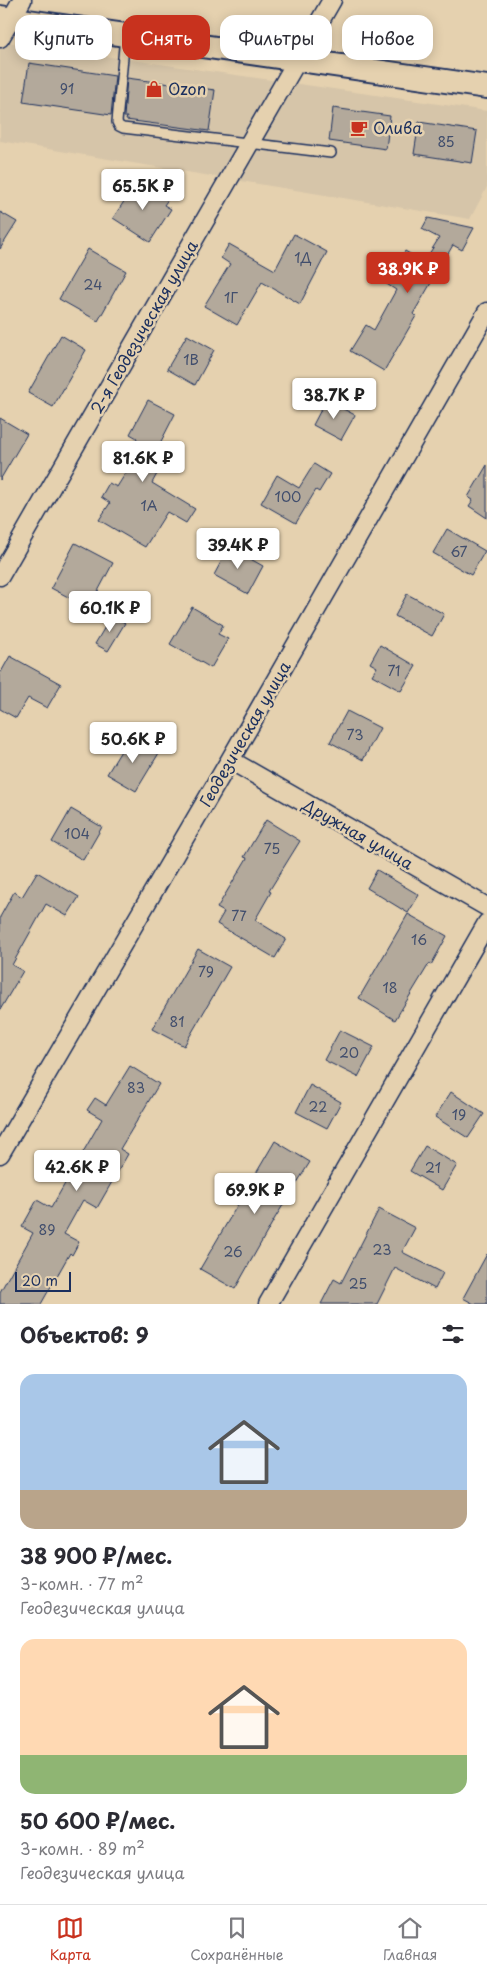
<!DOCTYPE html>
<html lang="ru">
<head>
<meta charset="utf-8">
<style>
	:root { --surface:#fff; --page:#f2f2f3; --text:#2b2b33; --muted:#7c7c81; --line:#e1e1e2; --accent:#c8321e }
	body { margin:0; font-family:"Playpen Sans",sans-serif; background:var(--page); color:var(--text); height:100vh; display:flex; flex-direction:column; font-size:19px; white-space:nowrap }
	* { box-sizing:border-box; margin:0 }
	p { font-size:16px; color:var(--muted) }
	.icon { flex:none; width:28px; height:28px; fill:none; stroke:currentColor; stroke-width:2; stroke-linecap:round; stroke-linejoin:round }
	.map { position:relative; height:1304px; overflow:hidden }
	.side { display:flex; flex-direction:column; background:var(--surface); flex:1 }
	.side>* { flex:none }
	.hud { position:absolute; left:15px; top:15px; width:458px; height:45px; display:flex; gap:10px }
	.scale { position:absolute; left:15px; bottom:12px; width:56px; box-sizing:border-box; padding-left:5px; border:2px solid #1b2f5e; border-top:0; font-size:14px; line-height:18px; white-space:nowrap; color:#1b2f5e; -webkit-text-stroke:4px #e5d1af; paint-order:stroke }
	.price { position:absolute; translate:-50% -42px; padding:0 11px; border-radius:5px; background:#fff; color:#222; font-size:16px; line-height:32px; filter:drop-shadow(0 1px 2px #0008) }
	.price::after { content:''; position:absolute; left:50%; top:30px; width:15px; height:11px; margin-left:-8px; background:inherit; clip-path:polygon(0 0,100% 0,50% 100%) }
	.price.on { background:var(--accent); color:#fff }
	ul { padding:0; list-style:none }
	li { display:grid; align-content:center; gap:10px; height:265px; padding:0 20px }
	li span { display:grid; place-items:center; height:155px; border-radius:15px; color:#555 }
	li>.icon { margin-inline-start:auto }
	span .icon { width:90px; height:90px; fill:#fffc; stroke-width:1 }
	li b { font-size:21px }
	h2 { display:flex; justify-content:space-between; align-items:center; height:60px; padding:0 20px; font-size:21px }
	.tag { padding:0 18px; border-radius:15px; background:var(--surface); box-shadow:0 2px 12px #0003; font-size:18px; line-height:45px }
	.tag.on { background:var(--accent); color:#fff }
	.tabs { display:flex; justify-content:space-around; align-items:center; height:70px; border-top:1px solid var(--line); background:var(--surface); font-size:14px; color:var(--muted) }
	.tabs a { display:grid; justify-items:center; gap:2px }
	.tabs .on { color:var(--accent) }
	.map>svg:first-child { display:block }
	.built { fill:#d6c5a9 }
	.building { fill:#b3a99b; stroke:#1b2f5e }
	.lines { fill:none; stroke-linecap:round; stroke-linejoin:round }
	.service-casing { stroke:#1b2f5e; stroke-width:12 }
	.minor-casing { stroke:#1b2f5e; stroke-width:21 }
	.tertiary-casing { stroke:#1b2f5e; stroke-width:26 }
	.service { stroke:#e5d1af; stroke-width:9 }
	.minor { stroke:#e5d1af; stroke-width:18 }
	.tertiary { stroke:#e5d1af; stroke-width:22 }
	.labels { text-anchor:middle; stroke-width:5; stroke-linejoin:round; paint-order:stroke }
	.number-label { font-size:14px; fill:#414e6d }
	.poi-label { font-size:16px; fill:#1b2f5e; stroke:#e5d1af; text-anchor:start }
	.street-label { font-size:16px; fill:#1b2f5e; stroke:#e5d1af }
</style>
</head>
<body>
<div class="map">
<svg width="487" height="1304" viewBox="0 0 487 1304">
	<rect width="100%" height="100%" fill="#e5d1af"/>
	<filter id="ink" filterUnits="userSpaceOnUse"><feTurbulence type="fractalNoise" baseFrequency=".02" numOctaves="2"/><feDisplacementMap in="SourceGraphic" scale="10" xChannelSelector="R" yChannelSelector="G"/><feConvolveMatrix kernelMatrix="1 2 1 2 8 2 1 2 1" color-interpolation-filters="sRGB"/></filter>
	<g filter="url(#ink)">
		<!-- built -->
		<path class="built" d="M0,41L487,111V187L470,219L0,141Z"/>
		<!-- building -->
		<path class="building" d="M29,63L115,76L111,115L23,102Z
			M127,78L215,90L209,131L126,120L127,117H124Z
			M333,108L390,116L386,149L329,141Z
			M419,122L477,131L472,163L414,154Z
			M139,179L169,198L164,205L171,209L150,242L113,218Z
			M0,212L17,222L0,249Z
			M428,218L474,228L462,250L453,245L413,314L416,316L384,371L350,351L366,325L374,330L396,290L385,283L405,251L424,262L439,238L422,229Z
			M294,234L327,252L300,304L262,282L237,325L204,306L230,264L221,258L229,244L275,270Z
			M88,249L126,271L98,321L59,299Z
			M61,335L86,350L53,407L28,393Z
			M187,335L214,350L195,385L167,369Z
			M148,400L175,414L153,457L163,463L152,483L195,509L186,523L167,512L145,547L99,520L110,503L101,497L109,483L117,487L132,463L125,459L137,438L130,434Z
			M326,400L355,415L341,440L313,425Z
			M0,418L27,434L0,480Z
			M314,464L330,474L319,492L316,490L296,523L261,503L277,475L299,488Z
			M487,465V518L469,506L473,500L468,497Z
			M447,529L485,551L471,575L433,553Z
			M75,543L113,563L89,608L51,588Z
			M229,547L263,566L248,594L214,575Z
			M407,594L444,614L432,636L395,616Z
			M192,607L223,625L218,634L228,639L211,668L170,644Z
			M112,615L125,623L108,651L95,644Z
			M380,645L416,666L401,691L372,675L377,667L370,663Z
			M10,656L61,684L47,708L28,698L16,718L0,709V674Z
			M347,711L380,728L363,760L330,742Z
			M130,736L159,753L136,791L107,774Z
			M71,809L102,827L83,860L52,842Z
			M266,820L300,841L269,891L271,892L255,920L286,939L275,958L217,924L224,912L217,908L247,858L244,857Z
			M377,870L419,895L408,913L367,888Z
			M37,872L79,897L67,916L46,904L12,965L23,971L0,1010V917L14,892L22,897Z
			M408,914L447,936L431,965L429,964L395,1020L359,998Z
			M198,949L230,967L184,1046L152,1029Z
			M340,1030L374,1047L358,1077L324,1060Z
			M130,1066L159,1084L120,1149L128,1154L97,1208L83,1200L64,1234L79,1242L72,1255L70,1253L41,1304H0V1292L33,1233L22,1227L37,1200L51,1208L102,1119L87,1110L95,1098L106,1105Z
			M310,1085L341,1102L327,1128L296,1112Z
			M451,1092L484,1114L468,1138L435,1117Z
			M275,1141L310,1162L275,1218L235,1289L200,1269Z
			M425,1146L457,1165L442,1190L410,1171Z
			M379,1209L415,1228L402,1252L443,1273L435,1289L395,1268L377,1304H321L334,1279L341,1283Z
			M487,1254V1304H474L463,1298Z"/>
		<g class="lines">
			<!-- service casing -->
			<g class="service-casing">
				<path id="service" d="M125,36L117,122L119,126L123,128L331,153"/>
			</g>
			<!-- minor casing -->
			<g class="minor-casing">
				<path id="minor" d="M0,38L22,0
					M0,576L332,0
					M230,760L487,907
					M0,1154L230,760L487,312
					M268,1304L487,923"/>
			</g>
			<!-- tertiary casing -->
			<g class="tertiary-casing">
				<path id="tertiary" d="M0,17L487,87"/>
			</g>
			<!-- service -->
			<use href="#service" class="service"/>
			<!-- minor -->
			<use href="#minor" class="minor"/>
			<!-- tertiary -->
			<use href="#tertiary" class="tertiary"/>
		</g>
	</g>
	<!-- icons -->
	<defs>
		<g id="shop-bare" transform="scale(1.35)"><path d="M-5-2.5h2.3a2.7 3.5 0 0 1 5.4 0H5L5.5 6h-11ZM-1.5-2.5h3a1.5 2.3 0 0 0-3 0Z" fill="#c8321e" stroke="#e5d1af" stroke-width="2.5" paint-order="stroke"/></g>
		<g id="cafe-bare" transform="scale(1.35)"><path d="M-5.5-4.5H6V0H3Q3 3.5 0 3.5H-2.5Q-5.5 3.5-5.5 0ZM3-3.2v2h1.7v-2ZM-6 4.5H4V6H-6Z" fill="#c8321e" stroke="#e5d1af" stroke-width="2.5" paint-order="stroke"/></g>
	</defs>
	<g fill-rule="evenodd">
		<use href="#shop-bare" x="154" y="89"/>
		<use href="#cafe-bare" x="359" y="128"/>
	</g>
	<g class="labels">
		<!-- number labels -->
		<g class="number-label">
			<text x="67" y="94">91</text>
			<text x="446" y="147">85</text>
			<text x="303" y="263">1Д</text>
			<text x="93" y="290">24</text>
			<text x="231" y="303">1Г</text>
			<text x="191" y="365">1В</text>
			<text x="288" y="502">100</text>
			<text x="149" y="511">1А</text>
			<text x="459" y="557">67</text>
			<text x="394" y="676">71</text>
			<text x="355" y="740">73</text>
			<text x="77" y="839">104</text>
			<text x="272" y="854">75</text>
			<text x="239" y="921">77</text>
			<text x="419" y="945">16</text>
			<text x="206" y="977">79</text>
			<text x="390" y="993">18</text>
			<text x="177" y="1027">81</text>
			<text x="349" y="1058">20</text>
			<text x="136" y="1093">83</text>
			<text x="318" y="1112">22</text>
			<text x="459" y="1120">19</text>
			<text x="433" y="1173">21</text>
			<text x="47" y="1235">89</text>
			<text x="382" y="1255">23</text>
			<text x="233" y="1257">26</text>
			<text x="358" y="1289">25</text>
		</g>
		<!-- poi labels -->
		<g class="poi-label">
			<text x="168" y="95">Ozon</text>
			<text x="373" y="134">Олива</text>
		</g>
		<!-- street labels -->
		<g class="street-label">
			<text transform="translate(144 327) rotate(-60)" y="6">2-я Геодезическая улица</text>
			<text transform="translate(245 734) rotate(-60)" y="6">Геодезическая улица</text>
			<text transform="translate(358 834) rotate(30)" y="6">Дружная улица</text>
		</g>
	</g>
</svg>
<div class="scale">20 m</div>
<b class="price" style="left:143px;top:211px">65.5K ₽</b>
<b class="price on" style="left:408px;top:294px">38.9K ₽</b>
<b class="price" style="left:334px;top:420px">38.7K ₽</b>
<b class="price" style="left:143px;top:483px">81.6K ₽</b>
<b class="price" style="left:238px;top:570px">39.4K ₽</b>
<b class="price" style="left:110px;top:633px">60.1K ₽</b>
<b class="price" style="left:133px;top:764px">50.6K ₽</b>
<b class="price" style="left:77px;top:1192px">42.6K ₽</b>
<b class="price" style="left:255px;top:1215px">69.9K ₽</b>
<div class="hud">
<a class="tag">Купить</a>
<a class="tag on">Снять</a>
<a class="tag">Фильтры</a>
<a class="tag">Новое</a>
</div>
</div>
<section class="side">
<h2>Объектов: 9<svg class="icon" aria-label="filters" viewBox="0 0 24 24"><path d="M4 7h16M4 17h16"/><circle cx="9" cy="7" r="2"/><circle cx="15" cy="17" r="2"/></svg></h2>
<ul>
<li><span style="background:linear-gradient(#a9c7e8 75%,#b9a48a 0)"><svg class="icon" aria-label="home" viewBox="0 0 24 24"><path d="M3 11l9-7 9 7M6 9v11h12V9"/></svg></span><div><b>38 900 ₽/мес.</b><p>3-комн. · 77 m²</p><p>Геодезическая улица</p></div></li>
<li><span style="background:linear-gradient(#ffd9b3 75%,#8fb573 0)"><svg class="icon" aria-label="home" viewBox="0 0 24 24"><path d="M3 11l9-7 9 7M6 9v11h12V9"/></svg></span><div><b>50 600 ₽/мес.</b><p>3-комн. · 89 m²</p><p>Геодезическая улица</p></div></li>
</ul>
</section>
<nav class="tabs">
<a class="on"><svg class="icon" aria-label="map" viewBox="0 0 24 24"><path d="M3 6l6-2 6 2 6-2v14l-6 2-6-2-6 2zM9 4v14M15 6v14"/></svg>Карта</a>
<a><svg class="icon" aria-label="saved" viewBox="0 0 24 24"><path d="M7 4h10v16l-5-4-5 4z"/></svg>Сохранённые</a>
<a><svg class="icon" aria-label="home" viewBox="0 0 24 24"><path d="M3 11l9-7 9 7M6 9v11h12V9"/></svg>Главная</a>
</nav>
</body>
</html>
